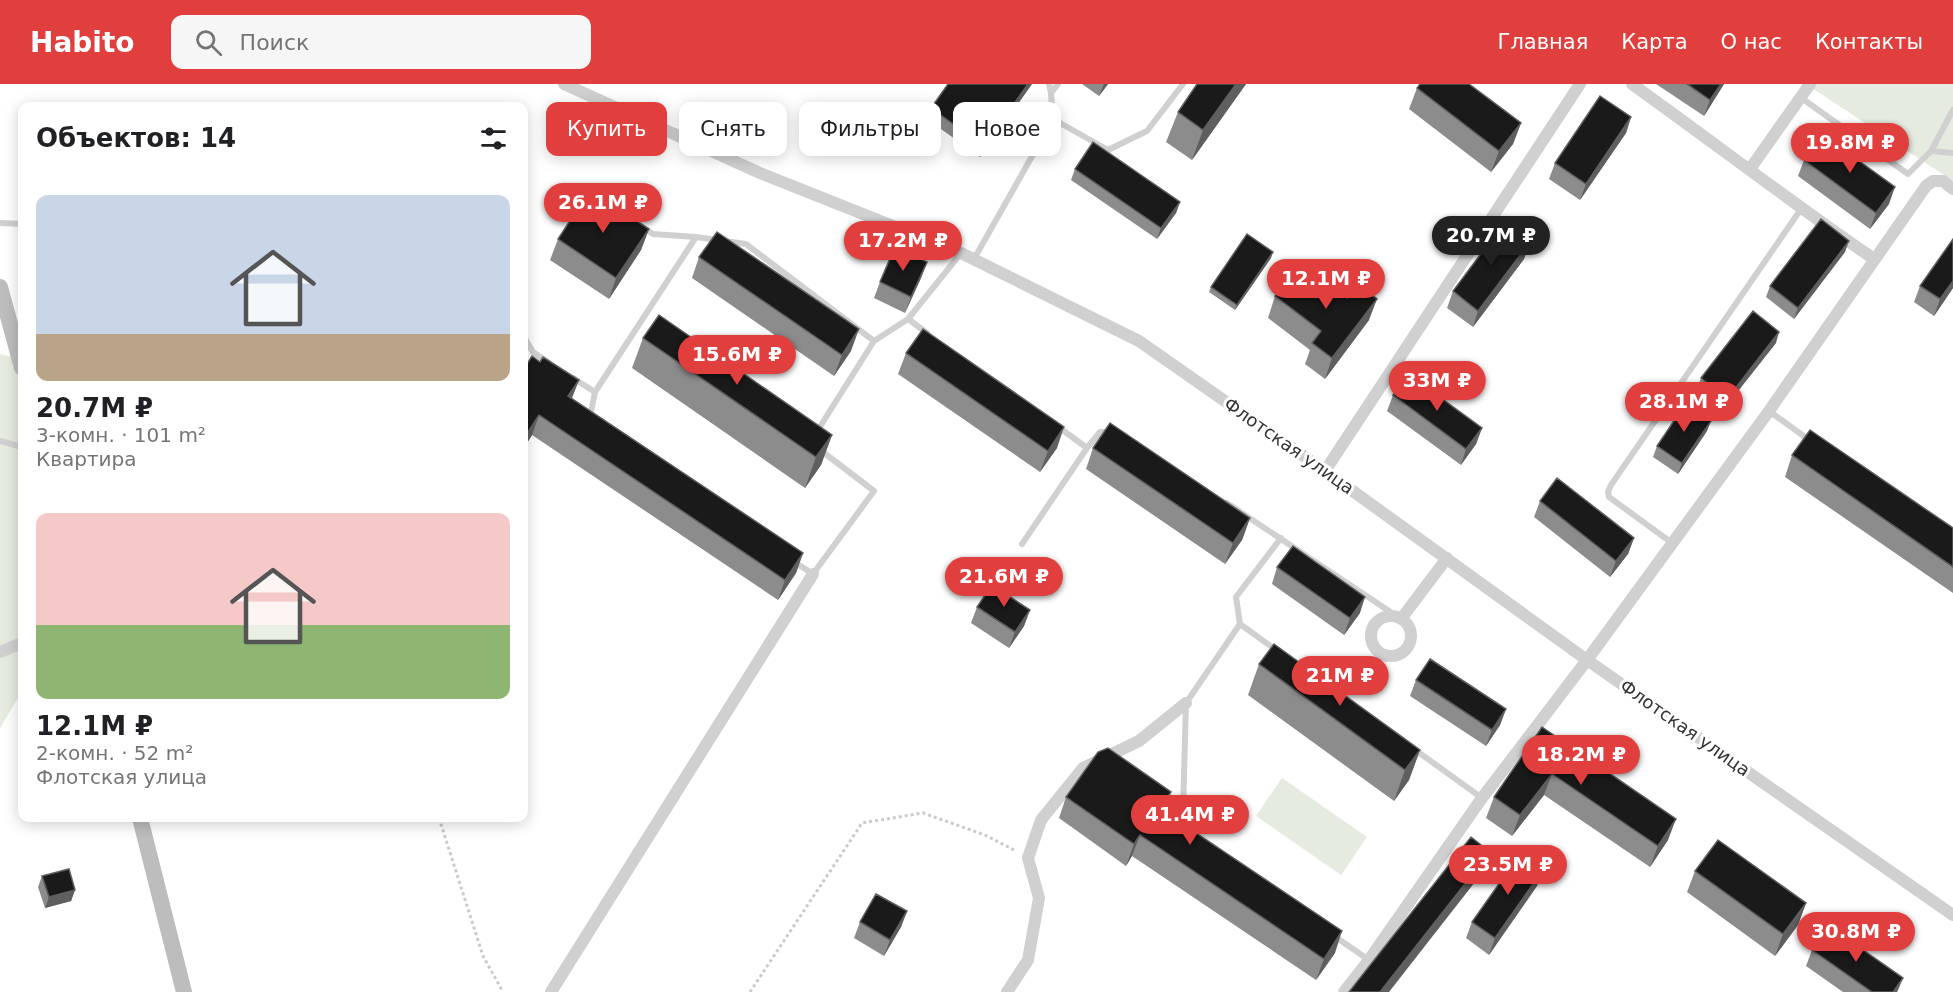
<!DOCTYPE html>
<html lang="ru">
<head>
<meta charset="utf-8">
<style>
	:root { --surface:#fff; --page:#f6f6f6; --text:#202124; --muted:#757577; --accent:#e03f3e }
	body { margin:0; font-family:"DejaVu Sans",sans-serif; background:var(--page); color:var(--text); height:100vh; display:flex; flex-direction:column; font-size:22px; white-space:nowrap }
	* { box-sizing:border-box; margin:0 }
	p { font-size:20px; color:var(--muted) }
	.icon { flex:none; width:33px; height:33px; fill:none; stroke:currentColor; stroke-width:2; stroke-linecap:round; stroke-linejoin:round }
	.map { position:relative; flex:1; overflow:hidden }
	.drawer { position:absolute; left:18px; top:18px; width:510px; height:720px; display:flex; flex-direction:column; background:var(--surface); border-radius:12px; box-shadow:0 3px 15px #0003 }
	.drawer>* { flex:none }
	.guide { position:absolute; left:546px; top:18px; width:570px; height:54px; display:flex; gap:12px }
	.price { position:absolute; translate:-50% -51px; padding:0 14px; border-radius:21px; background:var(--accent); color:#fff; font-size:20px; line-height:39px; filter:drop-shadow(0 2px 3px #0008) }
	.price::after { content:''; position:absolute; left:50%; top:36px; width:18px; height:14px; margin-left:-9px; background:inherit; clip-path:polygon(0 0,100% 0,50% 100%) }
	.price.on { background:#222; color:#fff }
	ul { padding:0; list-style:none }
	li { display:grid; align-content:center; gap:12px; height:318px; padding:0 18px }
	li span { display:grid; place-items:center; height:186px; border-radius:12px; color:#555 }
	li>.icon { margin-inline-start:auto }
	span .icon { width:108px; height:108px; fill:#fffc; stroke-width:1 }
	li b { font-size:26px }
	h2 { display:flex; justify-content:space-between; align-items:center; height:72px; padding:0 18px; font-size:26px }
	.pill { padding:0 21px; border-radius:12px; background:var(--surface); box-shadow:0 3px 15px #0003; font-size:21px; line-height:54px }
	.pill.on { background:var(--accent); color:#fff }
	header { display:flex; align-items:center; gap:36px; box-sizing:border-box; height:84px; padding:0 30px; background:var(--accent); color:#fff }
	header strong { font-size:28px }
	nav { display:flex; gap:33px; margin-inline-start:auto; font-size:21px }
	.search { width:420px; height:54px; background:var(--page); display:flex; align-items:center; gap:15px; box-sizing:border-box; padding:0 21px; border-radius:12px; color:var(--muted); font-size:22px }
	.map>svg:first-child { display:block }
	.green { fill:#e5ebdf }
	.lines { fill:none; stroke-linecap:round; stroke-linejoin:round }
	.path { stroke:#cacaca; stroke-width:3; stroke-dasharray:3 3; stroke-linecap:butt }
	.lane { stroke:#d0d0d0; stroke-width:6 }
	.street { stroke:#d0d0d0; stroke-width:12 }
	.secondary { stroke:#bdbdbd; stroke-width:16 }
	.wall { fill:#8c8c8c }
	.shaded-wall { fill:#5f5f5f }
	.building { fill:#1a1a1a; stroke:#5f5f5f; stroke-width:1.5 }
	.labels { text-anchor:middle; stroke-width:6; stroke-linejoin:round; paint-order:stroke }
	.street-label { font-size:18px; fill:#333; stroke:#fff }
</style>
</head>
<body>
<header>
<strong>Habito</strong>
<div class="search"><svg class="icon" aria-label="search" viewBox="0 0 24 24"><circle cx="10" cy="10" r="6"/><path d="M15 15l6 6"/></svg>Поиск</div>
<nav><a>Главная</a><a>Карта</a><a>О нас</a><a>Контакты</a></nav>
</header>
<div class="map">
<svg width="1953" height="908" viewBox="0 0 1953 908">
	<rect width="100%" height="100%" fill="#fff"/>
	<!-- green -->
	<path class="green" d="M1806,0H1953V97Z
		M0,270L13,273L22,311V607L0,644Z
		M1282,694L1367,753L1341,791L1256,732Z"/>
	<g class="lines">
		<!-- path -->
		<path class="path" d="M439,734L483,872L503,908
			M750,908L862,739L923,729L985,751L1016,767"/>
		<!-- lane -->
		<path class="lane" d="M1051,9L1058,0
			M1800,13L1908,90L1931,67L1953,69
			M1053,35L1108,66L1147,47L1183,0
			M1931,67L1953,26
			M0,139L22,140
			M642,143L653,150L696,153
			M974,175L1053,35L1051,9L1049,0
			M908,235L927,249
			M524,253L533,268L549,279
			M573,294L595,308
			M1769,327L1812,358
			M590,333L595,308L696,153L746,160L874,257
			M816,349L874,257L908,235L961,169
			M0,357L22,363
			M1087,364L1100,348H1112
			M1227,419L1401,535
			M1672,459L1609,413L1608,408L1611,401L1801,125
			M1022,460L1087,364L1057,342
			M793,477L813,490L874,407L819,365
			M1240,540L1276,566
			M1414,665L1482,714
			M1187,747L1183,727L1186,619L1240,540L1236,513L1281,454
			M1334,852L1369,876"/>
		<!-- street -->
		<path class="street" d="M564,0L760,89L961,169L1139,257L1325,387L1587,576L1953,831
			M1632,0C1713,58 1792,119 1874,175
			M1750,85L1810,0
			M1325,387L1580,0
			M1371 552a20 20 0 1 1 40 0a20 20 0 1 1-40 0Z
			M1401,535L1447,474
			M0,568L22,559
			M551,908L813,490
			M1007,908L1028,876L1039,814L1028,774L1041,736L1083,684L1139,657L1186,619
			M1344,908L1369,876L1482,714L1587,576L1769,327L1926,102L1933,97H1943L1953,105"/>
		<!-- secondary -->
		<path class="secondary" d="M0,203L22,284
			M140,734L184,908"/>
	</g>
	<!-- wall -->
	<path class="wall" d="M1032,0L980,73L927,35L931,24Z
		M1082,0H1108L1099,12Z
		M1197,0H1246L1192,76L1166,58L1178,28Z
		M1656,0H1724L1704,32Z
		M1417,4L1521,39L1513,60L1491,88L1409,25Z
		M1631,33L1626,49L1580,116L1549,95L1555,79Z
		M1804,76L1889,120L1870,145L1798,92Z
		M1075,85L1180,118L1176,129L1157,155L1071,96Z
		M649,145L641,166L609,215L550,176L558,155Z
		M1530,158L1524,175L1473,243L1447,224L1453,207Z
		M1845,168L1794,235L1766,213L1770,202Z
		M699,173L851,267L834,292L692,194Z
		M1271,174L1235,226L1209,208L1211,203Z
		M927,178L921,194L905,229L874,214L880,198Z
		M1920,202L1953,204L1934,232L1914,218Z
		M1275,212L1331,214L1369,236L1325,295L1305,280L1310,266L1268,234Z
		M643,254L832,351L821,381L805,404L632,284Z
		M1776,259L1723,326L1697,305L1701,294Z
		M906,269L1057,364L1040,388L898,290Z
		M524,285L579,296L572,314L803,469L796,489L778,516L532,351L524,364Z
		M1393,311L1482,344L1476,360L1461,381L1387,327Z
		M1707,347L1678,390L1653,373L1657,362Z
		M1093,364L1250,434L1242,456L1225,480L1086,385Z
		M1792,371L1953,444V509L1785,393Z
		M1540,417L1634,454L1628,470L1610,493L1534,433Z
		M1277,483L1360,529L1344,551L1272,500Z
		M977,523L1030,526L1024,542L1009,564L971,539Z
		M1259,580L1420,666L1409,696L1394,717L1248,611Z
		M1416,596L1506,625L1500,641L1486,662L1410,612Z
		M1542,643L1668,756L1650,783L1544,711L1512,752L1486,734L1494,713Z
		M1171,708L1164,727L1335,869L1316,896L1132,772L1126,782L1059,734L1066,713Z
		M1695,787L1806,819L1798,841L1775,872L1687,808Z
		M42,792L75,806L71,817L45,824L38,803Z
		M1537,802L1489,871L1466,854L1472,838Z
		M907,827L901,843L884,872L854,854L860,838Z
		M1812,866L1903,894L1897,908H1843L1806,882Z"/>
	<!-- shaded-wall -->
	<path class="shaded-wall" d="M1028,0H1032L980,73L984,62Z
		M1104,0H1108L1099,12Z
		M1236,0H1246L1192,76L1203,46Z
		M1721,0H1724L1704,32L1710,16Z
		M1631,33L1626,49L1580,116L1586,100Z
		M1521,39L1513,60L1491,88L1499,67Z
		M1895,103L1889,120L1870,145L1876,129Z
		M1180,118L1176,129L1157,155L1161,144Z
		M649,145L641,166L609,215L616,194Z
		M1849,157L1845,168L1794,235L1798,224Z
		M1530,158L1524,175L1473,243L1478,227Z
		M1273,168L1271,174L1235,226L1237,221Z
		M927,178L921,194L905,229L911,213Z
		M1953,197V204L1934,232L1940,215Z
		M1377,215L1369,236L1325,295L1332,274Z
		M859,245L851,267L834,292L842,271Z
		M1779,248L1776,259L1723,326L1727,315Z
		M579,296L571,316L568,312Z
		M539,331L532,351L524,364V360L528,348Z
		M1711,337L1707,347L1678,390L1682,379Z
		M1064,343L1057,364L1040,388L1048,367Z
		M1482,344L1476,360L1461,381L1466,365Z
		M832,351L821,381L805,404L816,373Z
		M1250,434L1242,456L1225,480L1233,459Z
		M1634,454L1628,470L1610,493L1616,477Z
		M803,469L796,489L778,516L785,496Z
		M1365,513L1360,529L1344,551L1350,534Z
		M1030,526L1024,542L1009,564L1015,548Z
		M1506,625L1500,641L1486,662L1492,646Z
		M1420,666L1409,696L1394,717L1405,686Z
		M1552,690L1544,711L1512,752L1520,731Z
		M1171,708L1163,729L1159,724Z
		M1676,735L1668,756L1650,783L1658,762Z
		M1140,751L1132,772L1126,782L1134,760Z
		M1490,768L1482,789L1389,908H1380Z
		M1543,786L1537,802L1489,871L1495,854Z
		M75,806L71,817L45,824L49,813Z
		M1806,819L1798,841L1775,872L1783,850Z
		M907,827L901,843L884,872L890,856Z
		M1342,847L1335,869L1316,896L1324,875Z
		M1903,894L1897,908H1893Z"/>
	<!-- building -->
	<path class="building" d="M948,0H1028L984,62L931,24Z
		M1197,0H1236L1203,46L1178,28Z
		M1420,0H1469L1521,39L1499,67L1417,4Z
		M1687,0H1721L1710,16Z
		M1600,12L1631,33L1586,100L1555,79Z
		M1823,51L1895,103L1876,129L1804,76Z
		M1093,58L1180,118L1161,144L1075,85Z
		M590,106L649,145L616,194L558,155Z
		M1821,135L1849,157L1798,224L1770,202Z
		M1504,139L1530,158L1478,227L1453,207Z
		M717,148L859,245L842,271L699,173Z
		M1247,150L1273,168L1237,221L1211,203Z
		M1953,155V197L1940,215L1920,202Z
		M895,163L927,178L911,213L880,198Z
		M1295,186L1331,214L1337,207L1347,214L1358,200L1377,215L1332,274L1312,259L1321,247L1275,212Z
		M1753,227L1779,248L1727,315L1701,294Z
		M659,231L832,351L816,373L643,254Z
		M923,245L1064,343L1048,367L906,269Z
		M532,272L540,278L543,273L579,296L568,312L803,469L785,496L539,331L528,348L524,345V285Z
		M1408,290L1482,344L1466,365L1393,311Z
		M1686,319L1711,337L1682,379L1657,362Z
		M1110,339L1250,434L1233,459L1093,364Z
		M1810,346L1953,444V483L1792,371Z
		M1557,394L1634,454L1616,477L1540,417Z
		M1293,462L1365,513L1350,534L1277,483Z
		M992,501L1030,526L1015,548L977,523Z
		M1274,560L1420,666L1405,686L1259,580Z
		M1430,575L1506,625L1492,646L1416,596Z
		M1542,643L1676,735L1658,762L1552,690L1520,731L1494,713Z
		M1108,664L1171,708L1159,724L1342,847L1324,875L1140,751L1134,760L1066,713L1098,668Z
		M1471,753L1490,768L1380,908H1349Z
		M1718,756L1806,819L1783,850L1695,787Z
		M1520,770L1543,786L1495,854L1472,838Z
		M69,785L75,806L49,813L42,792Z
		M876,810L907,827L890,856L860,838Z
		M1829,842L1903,894L1893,908H1872L1812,866Z"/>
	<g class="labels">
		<!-- street labels -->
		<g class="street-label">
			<text transform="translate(1289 362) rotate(35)" y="6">Флотская улица</text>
			<text transform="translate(1685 644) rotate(35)" y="6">Флотская улица</text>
		</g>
	</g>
</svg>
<b class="price" style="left:1850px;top:90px">19.8M ₽</b>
<b class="price" style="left:603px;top:150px">26.1M ₽</b>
<b class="price on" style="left:1491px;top:183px">20.7M ₽</b>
<b class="price" style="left:903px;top:188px">17.2M ₽</b>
<b class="price" style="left:1326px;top:226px">12.1M ₽</b>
<b class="price" style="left:737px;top:302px">15.6M ₽</b>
<b class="price" style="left:1437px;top:328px">33M ₽</b>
<b class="price" style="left:1684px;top:349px">28.1M ₽</b>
<b class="price" style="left:1004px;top:524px">21.6M ₽</b>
<b class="price" style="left:1340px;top:623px">21M ₽</b>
<b class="price" style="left:1581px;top:702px">18.2M ₽</b>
<b class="price" style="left:1190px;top:762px">41.4M ₽</b>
<b class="price" style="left:1508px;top:812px">23.5M ₽</b>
<b class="price" style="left:1856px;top:879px">30.8M ₽</b>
<div class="guide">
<a class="pill on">Купить</a>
<a class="pill">Снять</a>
<a class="pill">Фильтры</a>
<a class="pill">Новое</a>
</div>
<section class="drawer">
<h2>Объектов: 14<svg class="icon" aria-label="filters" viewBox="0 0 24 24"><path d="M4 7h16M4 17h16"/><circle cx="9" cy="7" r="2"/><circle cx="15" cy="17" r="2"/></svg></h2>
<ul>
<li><span style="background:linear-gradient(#c9d6e8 75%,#b9a48a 0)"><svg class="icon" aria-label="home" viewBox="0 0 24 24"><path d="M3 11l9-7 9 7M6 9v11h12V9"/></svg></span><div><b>20.7M ₽</b><p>3-комн. · 101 m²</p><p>Квартира</p></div></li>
<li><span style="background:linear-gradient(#f6c9c9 60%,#8fb573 0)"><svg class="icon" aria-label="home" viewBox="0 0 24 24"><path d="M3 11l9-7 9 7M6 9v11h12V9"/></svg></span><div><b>12.1M ₽</b><p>2-комн. · 52 m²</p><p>Флотская улица</p></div></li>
</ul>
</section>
</div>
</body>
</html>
